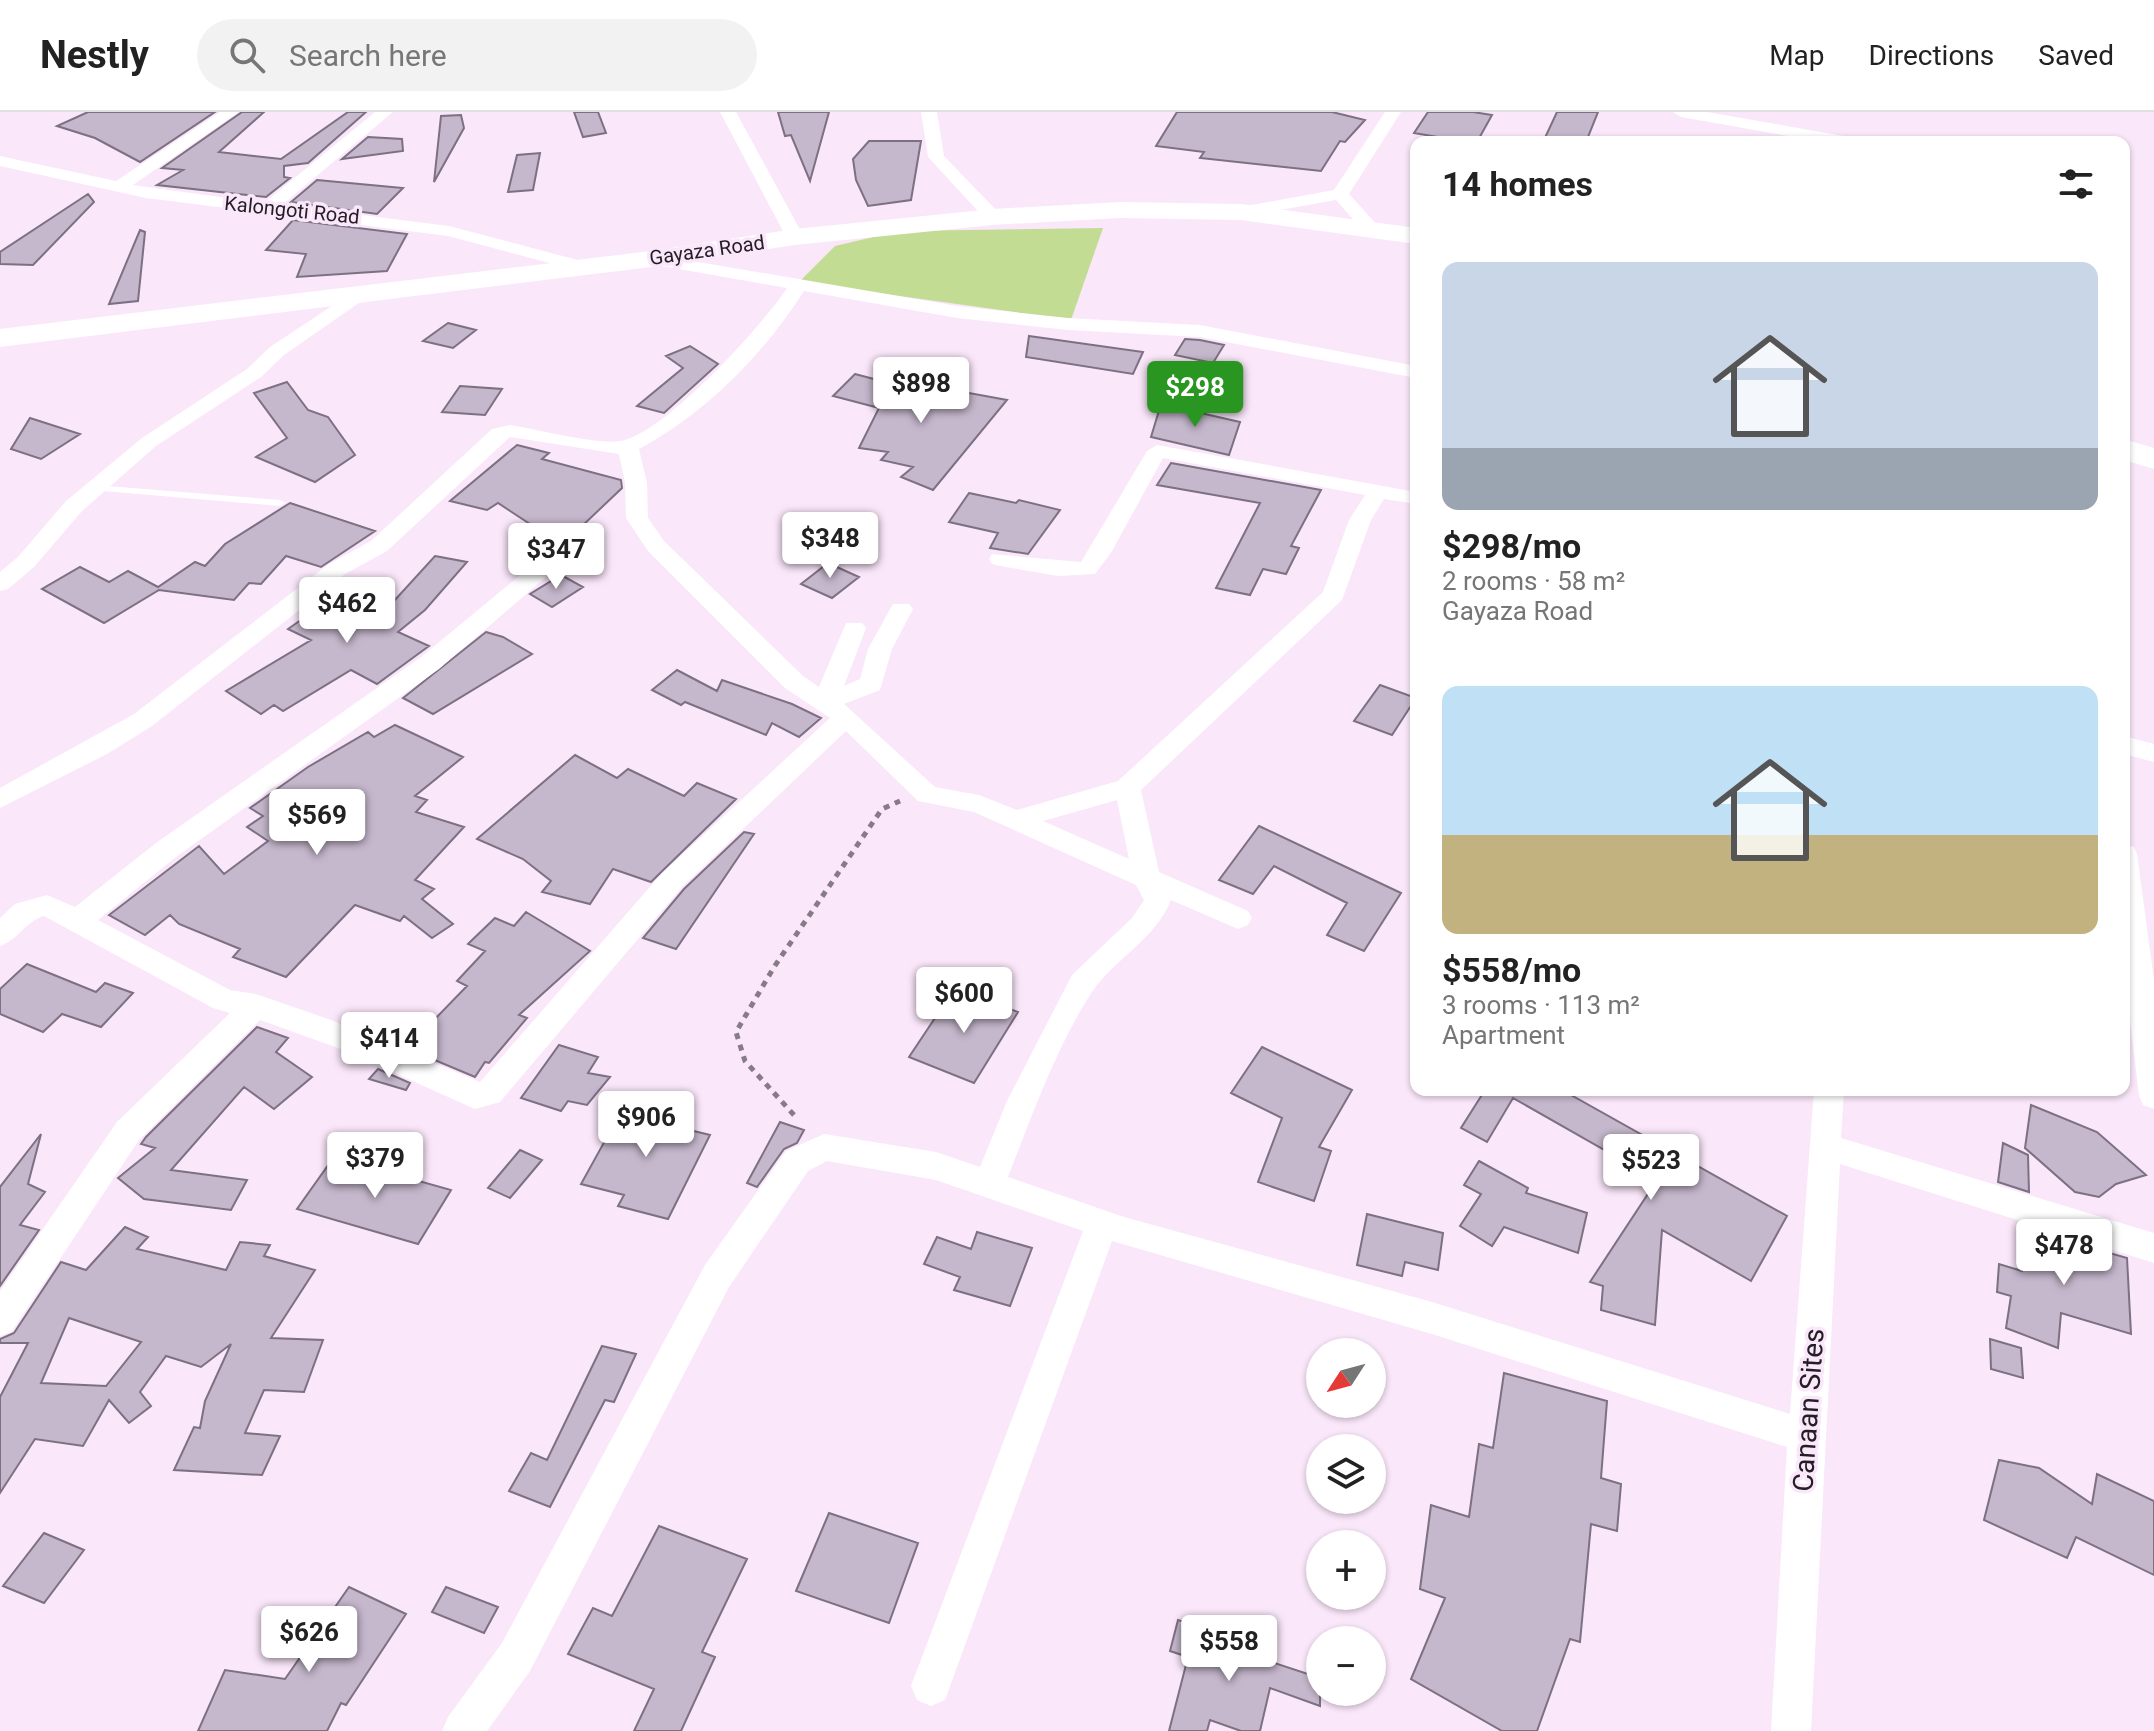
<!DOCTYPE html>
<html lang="en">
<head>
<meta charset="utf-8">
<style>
	:root { --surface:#fff; --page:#f2f2f2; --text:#222; --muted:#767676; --line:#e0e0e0; --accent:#289620 }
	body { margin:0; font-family:Roboto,sans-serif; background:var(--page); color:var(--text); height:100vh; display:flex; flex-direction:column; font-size:30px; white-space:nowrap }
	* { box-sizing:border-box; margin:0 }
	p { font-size:26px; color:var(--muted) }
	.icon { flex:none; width:44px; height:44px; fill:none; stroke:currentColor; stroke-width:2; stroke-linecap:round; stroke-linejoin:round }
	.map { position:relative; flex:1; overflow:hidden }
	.details { position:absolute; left:1410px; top:24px; width:720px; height:960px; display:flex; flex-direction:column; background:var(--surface); border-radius:16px; box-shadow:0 2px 6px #0004 }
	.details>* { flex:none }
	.needle { width:52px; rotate:234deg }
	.fabs { position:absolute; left:1306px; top:1226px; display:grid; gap:16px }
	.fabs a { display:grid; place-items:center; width:80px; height:80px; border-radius:50%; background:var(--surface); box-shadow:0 2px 6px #0004; font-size:40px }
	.price { position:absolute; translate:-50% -68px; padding:0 18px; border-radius:8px; background:#fff; color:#222; font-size:26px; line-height:52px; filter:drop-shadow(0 2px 4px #0008) }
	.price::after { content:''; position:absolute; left:50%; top:48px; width:24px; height:18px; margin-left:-12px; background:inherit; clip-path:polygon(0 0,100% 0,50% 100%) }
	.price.selected { background:var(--accent); color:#fff }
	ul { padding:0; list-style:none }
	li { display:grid; align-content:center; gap:16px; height:424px; padding:0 32px }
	li span { display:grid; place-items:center; height:248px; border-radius:16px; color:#555 }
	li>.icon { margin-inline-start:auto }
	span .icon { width:144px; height:144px; fill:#fffc; stroke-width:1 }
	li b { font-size:34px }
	h2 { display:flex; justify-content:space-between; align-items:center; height:96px; padding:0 32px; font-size:34px }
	header { display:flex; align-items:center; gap:48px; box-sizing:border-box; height:112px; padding:0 40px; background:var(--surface); border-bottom:2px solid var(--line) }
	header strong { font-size:38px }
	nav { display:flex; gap:44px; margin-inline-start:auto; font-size:28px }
	.search { width:560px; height:72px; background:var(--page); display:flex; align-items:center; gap:20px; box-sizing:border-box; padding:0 28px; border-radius:44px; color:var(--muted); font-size:30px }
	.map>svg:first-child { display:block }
	.green { fill:#c2dd93 }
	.building { fill:#c5b7cc; stroke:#7d7083; stroke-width:2; fill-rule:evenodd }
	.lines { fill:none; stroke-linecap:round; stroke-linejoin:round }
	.path { stroke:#877b87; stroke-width:5; stroke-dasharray:6 6; stroke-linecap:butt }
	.lane { fill:#fff; fill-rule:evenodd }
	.street { fill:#fff; fill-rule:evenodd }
	.primary { fill:#fff; fill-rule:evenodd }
	.labels { text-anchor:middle; stroke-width:7; stroke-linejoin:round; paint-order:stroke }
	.far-street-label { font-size:20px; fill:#231d24; stroke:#fae7fa }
	.near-street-label { font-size:28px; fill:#231d24; stroke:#fae7fa }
</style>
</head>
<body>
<header>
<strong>Nestly</strong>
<div class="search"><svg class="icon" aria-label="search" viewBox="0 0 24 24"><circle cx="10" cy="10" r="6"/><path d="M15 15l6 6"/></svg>Search here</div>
<nav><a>Map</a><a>Directions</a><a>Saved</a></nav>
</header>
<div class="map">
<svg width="2154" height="1619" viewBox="0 0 2154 1619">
	<rect width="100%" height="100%" fill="#fae7fa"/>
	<!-- green -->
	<path class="green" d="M1103,116L1071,208L799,170L835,134L899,119Z"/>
	<!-- building -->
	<path class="building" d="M88,0H215L140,50L95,26L57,14Z
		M242,0H264L219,40L281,47L348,0H366L308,51L284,54V65L290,66L266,85L157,73L183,58L162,56Z
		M574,0H598L606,21L583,25Z
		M778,0H829L810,69L791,23L785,24Z
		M1177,0H1332L1365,8L1345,30L1340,29L1321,59L1200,46L1204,40L1156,34Z
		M1428,0H1473L1492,3L1477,30H1467L1414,21Z
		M1557,0H1598L1586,30H1543Z
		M461,3L464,16L434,70L441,4Z
		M368,25L402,27L403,39L342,47Z
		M869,29H921L911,88L868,94L856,68L853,47Z
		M540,41L533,78L508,80L517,43Z
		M317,68L403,76L377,102L291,90Z
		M88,82L94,90L33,153L0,152V140Z
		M293,108L407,122L387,159L297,165L306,142L266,138Z
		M140,118L145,120L138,189L109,192Z
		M448,211L476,218L453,236L423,229Z
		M1029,224L1143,240L1133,262L1026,245Z
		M1185,227L1200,228L1224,233L1213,251L1175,243Z
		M690,234L718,252L664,301L637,294L683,256L666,244Z
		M855,262L927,281L931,274L1007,288L933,378L901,365L913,355L881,348L888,340L859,336L879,296L833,284Z
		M287,270L308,298L328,305L355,343L315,370L256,345L287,326L254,281Z
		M460,274L502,277L485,303L442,300Z
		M1161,292L1240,310L1229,343L1151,325Z
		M30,306L80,322L41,347L11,337Z
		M517,333L549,341L542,347L621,368L622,376L581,415L598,425L554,452L517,445L539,418L498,391L487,398L450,389Z
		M1171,351L1321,378L1291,434L1299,436L1286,462L1263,457L1250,483L1216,476L1260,391L1157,373Z
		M969,381L1016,391L1019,388L1060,398L1028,442L990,436L998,421L949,410Z
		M290,391L375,419L321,455L286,444L261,472L249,471L234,488L159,478L104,511L42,477L80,455L109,470L128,459L158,475L195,450L205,454L225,432Z
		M435,444L467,450L425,498L398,520L429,534L377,572L351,558L283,599L274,593L261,602L226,579L311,528L288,517L332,486L347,499L373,512Z
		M828,451L859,465L832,486L801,472Z
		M561,463L583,475L552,495L530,482Z
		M486,520L503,525L532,542L433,602L403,586Z
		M677,558L717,579L722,568L792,592L821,606L799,625L772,611L766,623L685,590L681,593L652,578Z
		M1380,573L1416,586L1392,623L1354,609Z
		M395,613L463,645L415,684L427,688L416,700L464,715L415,768L434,777L422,787L453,812L432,826L404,804L400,809L355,793L286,865L233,845L240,837L179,812L170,803L145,823L109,803L199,734L224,762L268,729L247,715L263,704L250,696L308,655L368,620L374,625Z
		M575,643L617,666L628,657L684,684L697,671L736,687L651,770L613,757L590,792L542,780L551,769L523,747L477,727Z
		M1259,714L1401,781L1364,839L1327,823L1347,791L1274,754L1253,782L1219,768Z
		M744,720L754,722L676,837L643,826L684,777Z
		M526,800L590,839L519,903L527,906L489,951L485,950L475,965L399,933L423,906L432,910L467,874L457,869L485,839L468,832L495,806L514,814Z
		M27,852L96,880L105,871L133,881L101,915L62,902L43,920L0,902V877Z
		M955,876L1018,900L974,971L909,945Z
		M257,915L288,926L276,940L312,965L274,997L244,975L171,1058L247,1068L231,1098L144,1087L118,1066L155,1036L141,1032L146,1025Z
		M559,933L598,945L588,961L610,965L587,993L568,989L561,999L521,986Z
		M1262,935L1352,978L1319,1035L1331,1039L1314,1089L1258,1070L1282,1006L1231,981Z
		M378,957L410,971L406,978L369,967Z
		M1485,978H1562L1787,1104L1751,1169L1662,1118L1655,1213L1601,1198L1603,1174L1590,1170L1657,1068L1513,986L1487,1030L1461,1016Z
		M628,987L674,996L665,1012L710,1023L668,1107L618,1094L624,1083L581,1072Z
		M2031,993L2097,1020L2146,1063L2116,1072L2099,1085L2075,1080L2025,1036Z
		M780,1010L804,1018L797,1031L784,1037L757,1075L747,1071Z
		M41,1022L28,1072L45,1080L20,1113L39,1118L0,1174V1075Z
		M2003,1031L2028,1043L2029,1080L1998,1070Z
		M520,1038L542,1048L510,1086L488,1076Z
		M334,1045L451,1078L418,1132L297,1097Z
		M1479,1049L1528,1076L1526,1081L1587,1101L1578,1141L1504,1115L1492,1134L1460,1114L1481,1082L1464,1073Z
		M1367,1102L1443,1121L1438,1158L1405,1150L1402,1164L1357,1153Z
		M125,1115L148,1125L137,1137L226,1158L240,1130L270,1133L264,1144L315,1158L271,1226L323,1228L304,1280L264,1278L245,1321L280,1324L262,1363L174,1358L194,1315L200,1316L205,1289L231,1232L201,1255L166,1244L140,1280L151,1294L129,1311L109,1288L83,1334L35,1327L0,1381V1285L28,1231H0V1227L14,1221L61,1150L86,1158ZM69,1206L141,1230L106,1274L41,1271Z
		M2019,1115L2127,1146L2131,1222L2061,1201L2058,1236L2006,1216L2011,1184L1997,1180L1999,1152L2022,1159Z
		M977,1120L1032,1136L1010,1194L954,1178L960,1165L924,1152L937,1125L971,1137Z
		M1990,1227L2021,1236L2023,1266L1991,1257Z
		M602,1234L636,1242L614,1290L605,1288L550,1395L509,1379L531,1341L547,1348Z
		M1504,1261L1607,1289L1601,1366L1621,1372L1617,1419L1591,1412L1580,1530L1570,1527L1537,1619H1502L1411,1567L1445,1486L1420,1477L1431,1393L1469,1405L1479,1332L1493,1336Z
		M1999,1348L2039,1356L2092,1392L2097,1362L2154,1389V1463L2076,1425L2067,1446L1984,1408Z
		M829,1401L918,1431L889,1511L796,1479Z
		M659,1414L747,1447L702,1540L715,1545L681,1619H634L654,1577L568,1542L593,1496L612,1504Z
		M44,1421L84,1438L44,1491L3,1474Z
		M349,1475L406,1502L346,1593L341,1591L327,1619H198L225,1558L285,1567Z
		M446,1475L498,1495L484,1521L432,1500Z
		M1178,1508L1229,1524L1226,1535L1320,1566V1594L1270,1576L1260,1619H1241L1210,1608L1207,1619H1169L1188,1545L1170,1539Z"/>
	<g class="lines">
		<!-- path -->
		<path class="path" d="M794,1003L745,949L736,920L774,855L882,697L900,689"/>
		<!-- lane -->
		<path class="lane" d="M95,373L280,388L285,391L280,394L91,378V374Z"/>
		<!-- street -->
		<path class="street" d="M220,0H239L133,73L264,91L375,0H393L282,93L449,114L589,151L592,155L583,160L448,124L146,86L0,54V44L116,69Z
			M720,0H736L804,125L801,129H789L786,125Z
			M921,0H937L944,44L999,101V109H987L928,45Z
			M1385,0H1401L1349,82L1378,114V122H1366L1336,88L1241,105L1232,100L1241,95L1334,78Z
			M1673,0H1707L1849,25L1857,30H1822L1681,5Z
			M651,142L957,194L1068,206L1200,213L1416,254V266L1200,225L1068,218L957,206L804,179C764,242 705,302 639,337L647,371L648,406L664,429L803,564L819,575L846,511H862L866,516L844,574L860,567L868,537L893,492H909L913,497L892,537L880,578L844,592L935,675L979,683L1017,698L1118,669L1323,480L1349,408L1365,383L1163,346L1112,439L1095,462L1058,464L1000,454L992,452L989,447L992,442L1081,450L1147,339L1157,333L1416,380V392L1384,387L1371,408L1342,488L1141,678L1159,760L1248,799L1252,806L1248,813L1238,817L1171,788C1155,828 1115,846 1092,880C1057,933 1031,1006 1008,1065L1124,1105L1432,1190L1790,1302L1814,978H1844L1841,1026L2154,1121V1151L1840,1052L1811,1619H1771L1787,1335L1432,1222L1112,1129L945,1588L931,1594L917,1588L911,1574L1083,1119L936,1068L827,1049L808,1059L729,1175L530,1559L487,1619H442L448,1605L502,1531L705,1153L786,1039L824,1022L936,1040L980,1055L1007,989L1072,863L1132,806L1144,788L1136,773L974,700L918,689L846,619L682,775L500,990L475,997L341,937L260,908L139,1028L12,1219L0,1224V1179L117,1010L230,901L213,896L44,804C26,809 18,828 0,834V806L15,792L47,783L75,795L156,731L421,545L530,455H546L549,460L546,465L439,557L176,745L98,808L230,878L256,882L331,908L480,970L662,761L830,606L785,576L648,439L626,406L625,371L619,342L510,325L387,439L345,462L152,614L107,642L0,696V676L134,602L329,452L371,429L492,317L510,313C536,317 597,333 620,329C663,323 763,213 787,176L645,151V143ZM1117,688L1129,747L1043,709Z
			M362,174L369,176V184L284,243L261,265L156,334L82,399L34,455L8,477L0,479V460L18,445L66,389L142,326L247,257L270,235Z
			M2124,624L2154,632V650L2124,642Z
			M2124,732L2134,735L2137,742L2154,868V997L2143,993L2139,984L2124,858Z"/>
		<!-- primary -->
		<path class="primary" d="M1120,90L1241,92L1416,116V132L1241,108L1120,106L993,113L795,133L651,155L0,235V217L651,139L795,117L993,97Z
			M2124,327L2154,336V357L2124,348Z"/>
	</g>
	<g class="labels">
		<!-- far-street labels -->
		<g class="far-street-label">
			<text transform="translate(292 98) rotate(6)" y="7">Kalongoti Road</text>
			<text transform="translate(707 138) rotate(-8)" y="7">Gayaza Road</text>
		</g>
		<!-- near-street labels -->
		<g class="near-street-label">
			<text transform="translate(1808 1298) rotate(-86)" y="10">Canaan Sites</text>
		</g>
	</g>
</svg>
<div class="fabs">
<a><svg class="needle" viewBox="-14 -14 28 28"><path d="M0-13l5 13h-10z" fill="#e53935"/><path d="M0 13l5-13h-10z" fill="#767676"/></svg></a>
<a><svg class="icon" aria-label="layers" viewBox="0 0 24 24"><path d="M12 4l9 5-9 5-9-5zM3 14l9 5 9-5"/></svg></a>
<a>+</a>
<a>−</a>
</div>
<b class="price" style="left:921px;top:313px">$898</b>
<b class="price selected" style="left:1195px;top:317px">$298</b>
<b class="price" style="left:830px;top:468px">$348</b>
<b class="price" style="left:556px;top:479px">$347</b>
<b class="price" style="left:347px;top:533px">$462</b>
<b class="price" style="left:317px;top:745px">$569</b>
<b class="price" style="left:964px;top:923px">$600</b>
<b class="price" style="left:389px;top:968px">$414</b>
<b class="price" style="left:646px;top:1047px">$906</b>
<b class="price" style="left:375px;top:1088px">$379</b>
<b class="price" style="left:1651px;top:1090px">$523</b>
<b class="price" style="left:2064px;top:1175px">$478</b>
<b class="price" style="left:309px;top:1562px">$626</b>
<b class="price" style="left:1229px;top:1571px">$558</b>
<section class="details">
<h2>14 homes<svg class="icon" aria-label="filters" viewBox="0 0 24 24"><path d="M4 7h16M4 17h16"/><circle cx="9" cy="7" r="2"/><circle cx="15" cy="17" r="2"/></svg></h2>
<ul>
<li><span style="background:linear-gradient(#c9d6e8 75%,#9aa5b1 0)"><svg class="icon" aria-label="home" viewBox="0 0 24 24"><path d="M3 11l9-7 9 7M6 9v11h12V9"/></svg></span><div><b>$298/mo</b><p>2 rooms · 58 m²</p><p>Gayaza Road</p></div></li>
<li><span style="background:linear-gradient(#bfe0f5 60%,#c2b280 0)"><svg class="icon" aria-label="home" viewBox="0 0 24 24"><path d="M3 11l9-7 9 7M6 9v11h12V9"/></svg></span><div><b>$558/mo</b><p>3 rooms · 113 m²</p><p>Apartment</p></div></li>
</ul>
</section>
</div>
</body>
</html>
